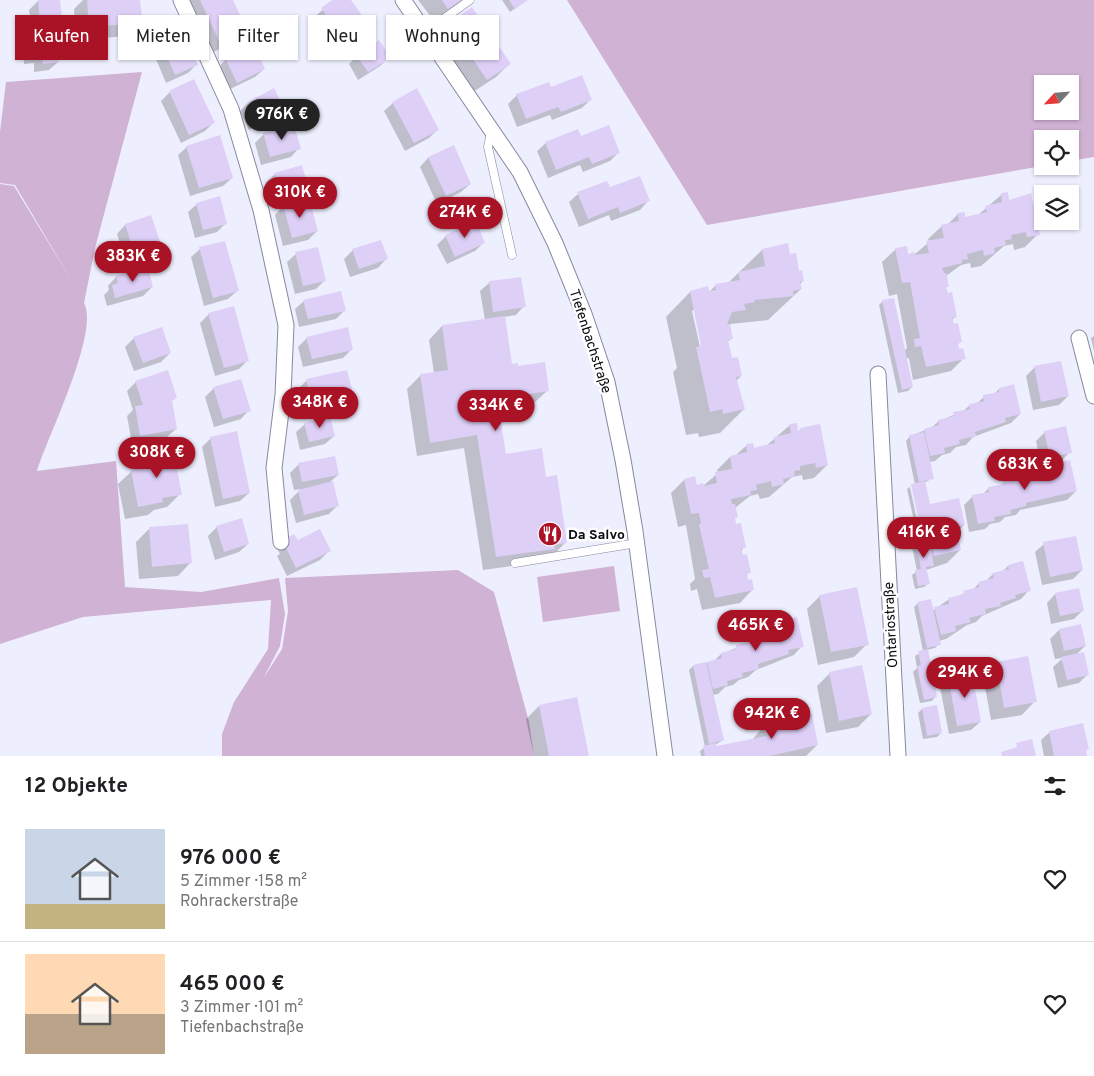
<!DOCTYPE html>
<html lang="de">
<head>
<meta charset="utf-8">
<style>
	:root { --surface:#fff; --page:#f2f2f2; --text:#202124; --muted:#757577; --line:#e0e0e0; --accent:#a91325 }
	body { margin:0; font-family:Overpass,sans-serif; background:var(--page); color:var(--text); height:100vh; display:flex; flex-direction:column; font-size:19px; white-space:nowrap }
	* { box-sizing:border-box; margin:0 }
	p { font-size:16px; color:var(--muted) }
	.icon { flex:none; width:28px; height:28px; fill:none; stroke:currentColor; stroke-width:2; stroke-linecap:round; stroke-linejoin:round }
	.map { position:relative; height:756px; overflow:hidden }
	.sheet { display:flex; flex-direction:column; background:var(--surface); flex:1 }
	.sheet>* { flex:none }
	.guide { position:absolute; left:15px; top:15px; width:500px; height:45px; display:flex; gap:10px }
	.needle { width:32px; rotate:244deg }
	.fabs { position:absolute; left:1034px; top:75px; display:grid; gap:10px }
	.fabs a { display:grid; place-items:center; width:45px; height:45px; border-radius:0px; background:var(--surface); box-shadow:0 1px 4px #0004; font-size:25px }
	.price { position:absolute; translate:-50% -42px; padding:0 11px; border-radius:18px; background:var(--accent); color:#fff; font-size:16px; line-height:32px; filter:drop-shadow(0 1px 2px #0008) }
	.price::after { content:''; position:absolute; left:50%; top:30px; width:15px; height:11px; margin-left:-8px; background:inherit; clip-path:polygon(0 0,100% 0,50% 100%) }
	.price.active { background:#222; color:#fff }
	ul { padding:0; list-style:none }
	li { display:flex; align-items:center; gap:15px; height:125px; padding:0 25px }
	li+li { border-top:1px solid var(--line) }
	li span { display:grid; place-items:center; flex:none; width:140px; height:100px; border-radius:0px; color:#555 }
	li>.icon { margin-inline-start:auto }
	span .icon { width:60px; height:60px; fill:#fffc; stroke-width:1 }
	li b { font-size:21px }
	h2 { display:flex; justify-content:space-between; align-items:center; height:60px; padding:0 25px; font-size:21px }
	.chip { padding:0 18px; border-radius:0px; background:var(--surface); box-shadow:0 1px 4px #0004; font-size:18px; line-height:45px }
	.chip.active { background:var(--accent); color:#fff }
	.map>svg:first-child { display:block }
	.green { fill:#d0b2d4; fill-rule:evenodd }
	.shadow { fill:#0003; fill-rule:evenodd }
	.building { fill:#decff7 }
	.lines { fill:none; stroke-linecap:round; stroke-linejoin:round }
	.service-casing { stroke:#86889e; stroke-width:9 }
	.minor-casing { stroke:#86889e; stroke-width:17 }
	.service { stroke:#fff; stroke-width:8 }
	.minor { stroke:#fff; stroke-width:15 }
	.labels { text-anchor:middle; stroke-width:5; stroke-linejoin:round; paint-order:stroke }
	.street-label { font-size:14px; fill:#0a0b12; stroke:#fff }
	.poi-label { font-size:14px; font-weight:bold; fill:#0a0b12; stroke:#fff; text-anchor:start }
</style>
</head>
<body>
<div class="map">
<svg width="1094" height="756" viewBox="0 0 1094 756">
	<rect width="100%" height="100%" fill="#eeeffe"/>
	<!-- green -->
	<path class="green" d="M567,0H1094V157L1070,161V139H1042V166L707,225ZM1042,84H1070V111H1042Z
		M142,72L95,248L84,303C100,332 47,438 37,471L116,461L125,587L201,592L279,578L285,614L280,646L263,679L282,649L288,611L285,578L458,570L494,592L529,722L534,756H222V734L234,702L268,649L271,600L83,617L0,644V184L14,186L73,283L15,185L0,183V132L6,82Z
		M614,566L620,611L543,622L537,577Z"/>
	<!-- shadow -->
	<path class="shadow" d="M39,0H59L61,19L52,27L32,30L29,10Z
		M83,0H139L142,22L128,36L76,40L74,9Z
		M181,0H232L246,30L233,43L207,55Z
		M334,0H349L368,25L336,50L313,18Z
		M418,0H463L435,22Z
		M502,0H527L510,12Z
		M450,24L509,64L496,77L473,92L437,37Z
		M32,38L58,62L49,70L34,72V63L24,64L23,47Z
		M164,51L196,65L188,73L166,83L156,59Z
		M357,56L389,58L380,66L358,80L349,64Z
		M226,59L264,69L255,77L228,90L218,68Z
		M551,89L590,100L582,108L552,120L550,115L517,127L508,104L517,95Z
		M273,90L283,108L274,116L249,130L240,111L248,103Z
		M170,92L213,123L205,131L181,143L161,101Z
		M393,103L438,129L429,138L405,151L384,111Z
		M264,134L299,148L291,157L261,165L255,143Z
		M580,138L619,152L610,161L583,172L580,165L548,178L537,151L546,143Z
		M187,147L232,178L223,186L190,196L178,155Z
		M453,147L470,184L461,192L437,204L420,167L428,158Z
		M275,174L307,191L299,199L272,206L266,182Z
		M609,189L648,201L640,210L611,221L609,215L579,227L569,202L578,194Z
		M1001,195L1038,234L1025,247L1014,250L1013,244L1004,246L981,266L971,268L970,263L961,265L946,276L948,286L945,288L956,316L952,320L961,341L957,345L958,350L964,358L951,371L913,380L909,358L906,359L912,387L908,391L898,393L879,305L883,301L904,351L907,348L897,294L889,296L882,262L896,249L907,255H914L929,242L928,239L942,226L948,224L958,214L964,218L977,216Z
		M197,204L226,223L217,232L195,238L188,212Z
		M283,206L300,209L317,231L308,240L283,246L275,215Z
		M125,225L159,244L151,253L126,261L117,234Z
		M446,236L484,242L475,251L447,264L437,245Z
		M787,245L789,256L803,281L800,284L801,289L768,320L731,324L729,326L731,339L727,342L731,360L741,376L736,381L744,409L720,433L699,437L698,433L686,435L673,372L677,368L666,317L690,292L707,287L709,292L715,286L728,283L762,250ZM695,309L704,352H701L692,311Z
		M200,249L237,291L228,299L204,306L191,257Z
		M353,250L386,259L378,268L350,277L344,259Z
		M296,254L325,280L316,289L295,294L287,262Z
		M147,268L152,287L143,296L107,306L104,295L109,290L108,286L116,277Z
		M520,278L524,306L516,315L504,317L511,365L548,390L534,403L523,405L510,420L499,422L505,455L545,478L566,542L552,556L540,562L483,570L464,448L417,456L407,389L421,375L434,373L429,340L442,326L485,320L480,291L489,283Z
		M304,301L344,311L336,319L299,327L295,309Z
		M209,314L248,360L239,369L215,376L200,323Z
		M1094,336V351L1091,338Z
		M134,338L170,353L161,362L134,371L125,347Z
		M307,338L352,349L343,358L303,367L298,347Z
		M1035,367L1068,396L1059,405L1033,410L1026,376Z
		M306,381L351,393L342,401L302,411L298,389Z
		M136,382L175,398L171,402L176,429L167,437L132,444L127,416L133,410L127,391Z
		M214,388L249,410L241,419L214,427L205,397Z
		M999,389L1020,414L1011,423L973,437L966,445L956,447L950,453L942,455L935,461L929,462L933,478L924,483L929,507L964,525L956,533L960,550L947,563L926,570L929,583L924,587L915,589L912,575L917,571L911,542L922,537L921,534L917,535L907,489L910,487L917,520L919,517L915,485L906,441L910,436L931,428L939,421L963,411L969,406L976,404L984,397L994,394Z
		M305,424L334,436L325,444L300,450L296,432Z
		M790,425L797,433L801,429L827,465L814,478L803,480L802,475L792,477L769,497L760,499L758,494L750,496L735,508L734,519L744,547L741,551L749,572L746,576L753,589L740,603L702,610L697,589L691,591L690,584L695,579L686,525L678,527L671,493L684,480L696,486H703L718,473L717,470L730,457L736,455L746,446L753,449L766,446Z
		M1045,432L1070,452L1059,463L1076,491L1067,500L1020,510L1016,515L1005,517L1000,522L990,524L985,529L969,532L964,505L973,496L983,494L989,488L999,486L1019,473L1042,467L1036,441Z
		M211,438L249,493L240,501L215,507L202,447Z
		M152,454L180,494L167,507L154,510L148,515L125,519L118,484L132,471L139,470V467Z
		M299,464L338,475L331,481L337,506L329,514L296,523L290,500L301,489L294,490L290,473Z
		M217,527L248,544L239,552L215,560L208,536Z
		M149,529L191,562L178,576L139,579L136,542Z
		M285,540L297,542L329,551L320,560L287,576L277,556L280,554L277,548Z
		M1044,544L1082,570L1073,579L1042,585L1035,552Z
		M1008,566L1029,590L1021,599L982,616L976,622L967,625L946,639L939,641V644L935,648L927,650L936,696L932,701L920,703L913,672L917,668L915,656L923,651L914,607L918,603L932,611L948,600L973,590L979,583L985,582L993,574L1002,572Z
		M1055,594L1083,610L1074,619L1051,624L1047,603Z
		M820,596L867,644L854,657L818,665L807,609Z
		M782,621L802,646L794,655L756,670L748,677L739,680L733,685L725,687L718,694L712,695L723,740L715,745L716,749L751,741L764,726L811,716L817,745L806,756H701L700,751L705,747L689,670L693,666L714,661L721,654L746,644L752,638L759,637L766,629L776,627Z
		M1080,626L1085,646L1075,656L1087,675L1079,683L1058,688L1053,667L1063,658L1055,659L1050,639L1059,630Z
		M996,663L1035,701L1022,715L991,720L983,676Z
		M830,673L871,714L858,727L826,733L817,686Z
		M948,678L980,722L971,730L949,734L940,687Z
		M539,706L588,756H534L526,719Z
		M922,709L941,733L937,737L923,739L918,713Z
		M1050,732L1087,749L1085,751L1086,756H1044L1041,740Z"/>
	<!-- building -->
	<path class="building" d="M38,0H60L62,19L40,22Z
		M87,0H140L143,23L89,27Z
		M200,0H233L247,30L220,43Z
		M332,0H351L369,25L346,42L321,8Z
		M442,0H461L448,9Z
		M509,0H528L515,9Z
		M472,7L511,64L487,80L449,23Z
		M57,35L59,62L43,64L42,55L33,56L31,37Z
		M187,39L198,65L175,75L164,50Z
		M379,40L391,58L368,72L356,55Z
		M254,45L265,69L237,83L225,58Z
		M582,75L592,100L561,112L558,107L526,119L516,94L549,82L551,87Z
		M194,79L215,123L189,135L169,91Z
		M274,88L284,108L258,122L248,102Z
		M417,88L439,130L414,143L392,102Z
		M294,125L301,149L270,157L263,133Z
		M609,125L620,153L592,164L589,157L556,170L545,142L578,129L581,136Z
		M220,135L233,178L199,188L186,146Z
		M454,145L471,184L446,196L428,157Z
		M302,165L309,191L281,198L274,173Z
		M640,176L650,201L620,213L618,207L588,219L577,192L607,181L610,187Z
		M1008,192L1009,200L1031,193L1040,235L1027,237L1026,232L1011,235L1012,239L1005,240L1006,245L994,248L995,253L984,256L983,250L967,254L968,259L962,260V263L942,268L944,273H946L949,286L946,287L948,293L952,292L957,317L952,318L954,324L958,323L962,342L958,343L959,349L963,348L966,359L926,367L921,346L915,347L914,339L920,338L910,282L902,283L895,248L907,246L908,254L915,252V255L929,253L926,241L944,238L941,225L959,221L957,213L965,212V217L987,212L985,206L1002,202L1001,193Z
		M220,196L227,224L203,230L196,203Z
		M299,201L301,208L311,205L318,231L292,238L283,205Z
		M151,215L161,244L134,253L125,224Z
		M476,221L485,243L455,257L445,235Z
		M381,240L388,259L359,269L352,249Z
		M225,241L239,291L213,298L199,247Z
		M788,243L790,254L796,253L799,271L802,270L804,281L800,282L802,289L793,291L794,296L754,300L755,302L744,304L746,310L732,312L727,324H730L733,339L728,340L732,358L738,357L742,376L736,377L745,409L723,414L722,409L710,412L696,347L701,346L690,291L708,286L709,291L716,290L715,284L740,280L738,272L765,266L762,249Z
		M318,247L326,281L303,286L295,252Z
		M148,267L153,287L115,298L112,285L118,283L116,276Z
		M521,277L526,307L493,312L489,281Z
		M341,291L346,311L308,319L303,300Z
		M894,298L913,387L902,390L882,300Z
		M234,306L249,361L224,368L208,313Z
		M505,316L512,364L518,363V366L545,362L549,391L523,395L524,407L499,411L506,454L542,448L546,477L557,475L567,543L554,545L555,549L496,557L477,435L430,443L420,374L448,370L442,325Z
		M162,327L171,353L143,363L133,337Z
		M348,327L353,350L312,359L306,337Z
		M1061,361L1069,396L1041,402L1034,366Z
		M168,370L177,398L172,400L177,429L140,436L135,406L143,405L135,381Z
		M347,370L353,393L311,403L306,379Z
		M241,379L251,411L223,419L213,387Z
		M1014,384L1021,414L1005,418L1006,422L975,432L976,436L959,440L960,444L944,448L945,453L930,456L924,429L939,425L938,420L954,416L953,412L970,409L969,404L984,401L983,395L999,392V388Z
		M330,416L335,436L309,442L304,423Z
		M797,423L798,431L801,430L800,428L820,424L828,465L816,468L815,463L800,466V470L794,471L795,476L783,479L784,484L772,487L771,481L756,485L757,490L750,491L751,495L731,499L732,504H735L738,517L735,518L736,524L741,523L746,548H741L743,555L747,554L751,573H747L748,580L752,579L754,590L715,598L710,577L704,578L702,570L709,569L699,525L701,524L699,513L691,514L684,479L695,476L697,485L703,483L704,486L717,483L715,472L732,469L730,456L747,452L746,444L753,443L754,448L775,443L774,437L791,433L789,424Z
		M1066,426L1072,453L1050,457L1044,431Z
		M237,431L250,493L223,499L210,437Z
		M924,432L934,479L919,482L909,435Z
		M173,448L182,495L162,498L163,502L138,507L131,470L154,466L151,452Z
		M335,456L339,475L302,482L298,463Z
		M1070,460L1077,491L1026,503V506L1010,510L1011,514L994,517L995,521L978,524L972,495L989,492L988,487L1004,484L1003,480L1019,476L1018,472Z
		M333,481L339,506L304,515L298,490Z
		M925,481L930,504L959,498L965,525L956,527L961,550L934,556L929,533L936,531V529L921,532L911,484Z
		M242,518L249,544L224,552L216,526Z
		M188,524L192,563L152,567L149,527Z
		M320,529L331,551L296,568L285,546L288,545L285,539L294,534L298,540Z
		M928,534L934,566L926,567L930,584L918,586L915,570L921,569L915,537Z
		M1076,536L1083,570L1050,577L1043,542Z
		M1023,561L1031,591L1015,595L1016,598L1000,603L1001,606L985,609L986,614L969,618L971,622L955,626L956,631L941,635L934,607L949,604L948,598L964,594L963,591L979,587L978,582L994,578L992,573L1009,569L1008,565Z
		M857,587L869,645L831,652L819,595Z
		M1079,588L1084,611L1060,616L1055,593Z
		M931,599L941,645L927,648L917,602Z
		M797,617L804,647L788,650L789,654L758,664L759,669L742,673L743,677L727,681L728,685L713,689L707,662L722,658L721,653L736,649V645L753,641L751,637L767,633L766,628L782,624L781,620Z
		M1081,624L1086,646L1064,651L1059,629Z
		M928,649L937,697L924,700L917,666L921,665L918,651Z
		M1084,652L1089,675L1067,680L1061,657Z
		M1028,656L1037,702L1004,708L996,662Z
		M706,662L724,740L709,744L693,665Z
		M862,665L872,714L839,721L829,672Z
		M972,672L981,722L957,726L948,677Z
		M577,697L589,756H549L539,705Z
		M937,705L942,733L927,736L922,708Z
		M812,714L818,745L770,756H705L703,746L716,743L717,746L766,736L764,724Z
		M1083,723L1089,749L1086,750L1087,756H1054L1049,731Z
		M1032,739L1036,756H1002L1001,752L1017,747L1016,743Z"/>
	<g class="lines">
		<!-- service casing -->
		<g class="service-casing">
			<path id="service" d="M425,32L470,0
				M491,132L488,147L512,255
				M515,563L637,543"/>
		</g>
		<!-- minor casing -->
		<g class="minor-casing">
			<path id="minor" d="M181,0L231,109L261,210L286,325L283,395L274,468L281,542
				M403,0L520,172L555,243L584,314L607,382L623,460L635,531L665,756
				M1079,338L1094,396
				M878,374L898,756"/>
		</g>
		<!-- service -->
		<use href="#service" class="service"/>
		<!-- minor -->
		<use href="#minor" class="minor"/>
	</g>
	<!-- icons -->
	<defs>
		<g id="restaurant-disc" transform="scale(1.25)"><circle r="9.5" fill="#a91325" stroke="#fff"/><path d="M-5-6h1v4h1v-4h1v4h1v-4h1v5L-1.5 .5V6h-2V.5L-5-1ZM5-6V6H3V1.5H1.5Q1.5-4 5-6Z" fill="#fff"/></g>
	</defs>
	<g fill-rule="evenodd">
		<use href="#restaurant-disc" x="550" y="534"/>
	</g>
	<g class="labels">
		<!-- street labels -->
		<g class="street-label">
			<text transform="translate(591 341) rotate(72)" y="5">Tiefenbachstraße</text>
			<text transform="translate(890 625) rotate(-93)" y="5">Ontariostraße</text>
		</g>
		<!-- poi labels -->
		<g class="poi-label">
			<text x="568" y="539">Da Salvo</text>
		</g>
	</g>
</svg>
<div class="fabs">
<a><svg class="needle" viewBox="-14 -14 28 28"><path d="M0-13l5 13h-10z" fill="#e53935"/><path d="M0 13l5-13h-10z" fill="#757577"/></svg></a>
<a><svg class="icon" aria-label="locate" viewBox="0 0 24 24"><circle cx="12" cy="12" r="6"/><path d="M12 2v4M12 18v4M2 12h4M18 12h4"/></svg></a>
<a><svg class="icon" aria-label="layers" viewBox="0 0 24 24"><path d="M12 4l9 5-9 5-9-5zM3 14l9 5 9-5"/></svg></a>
</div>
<b class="price active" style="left:282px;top:141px">976K €</b>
<b class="price" style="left:300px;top:219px">310K €</b>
<b class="price" style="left:465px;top:239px">274K €</b>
<b class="price" style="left:133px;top:283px">383K €</b>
<b class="price" style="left:320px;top:429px">348K €</b>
<b class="price" style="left:496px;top:432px">334K €</b>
<b class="price" style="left:157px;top:479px">308K €</b>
<b class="price" style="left:1025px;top:491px">683K €</b>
<b class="price" style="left:924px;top:559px">416K €</b>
<b class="price" style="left:756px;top:652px">465K €</b>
<b class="price" style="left:965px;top:699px">294K €</b>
<b class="price" style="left:772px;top:740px">942K €</b>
<div class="guide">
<a class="chip active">Kaufen</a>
<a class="chip">Mieten</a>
<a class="chip">Filter</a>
<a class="chip">Neu</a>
<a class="chip">Wohnung</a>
</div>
</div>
<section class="sheet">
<h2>12 Objekte<svg class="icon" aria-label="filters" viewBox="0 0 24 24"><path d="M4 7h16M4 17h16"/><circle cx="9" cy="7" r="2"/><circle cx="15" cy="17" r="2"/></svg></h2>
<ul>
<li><span style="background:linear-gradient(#c9d6e8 75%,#c2b280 0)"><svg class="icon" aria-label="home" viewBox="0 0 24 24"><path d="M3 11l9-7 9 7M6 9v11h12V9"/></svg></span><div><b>976 000 €</b><p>5 Zimmer · 158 m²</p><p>Rohrackerstraße</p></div><svg class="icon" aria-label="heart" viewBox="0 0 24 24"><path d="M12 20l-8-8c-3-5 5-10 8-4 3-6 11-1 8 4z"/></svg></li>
<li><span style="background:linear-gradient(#ffd9b3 60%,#b9a48a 0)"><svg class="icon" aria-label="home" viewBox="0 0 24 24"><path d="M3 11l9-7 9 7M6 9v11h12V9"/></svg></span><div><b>465 000 €</b><p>3 Zimmer · 101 m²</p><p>Tiefenbachstraße</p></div><svg class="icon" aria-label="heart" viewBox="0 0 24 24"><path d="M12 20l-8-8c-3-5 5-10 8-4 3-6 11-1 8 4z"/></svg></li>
</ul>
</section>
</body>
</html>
